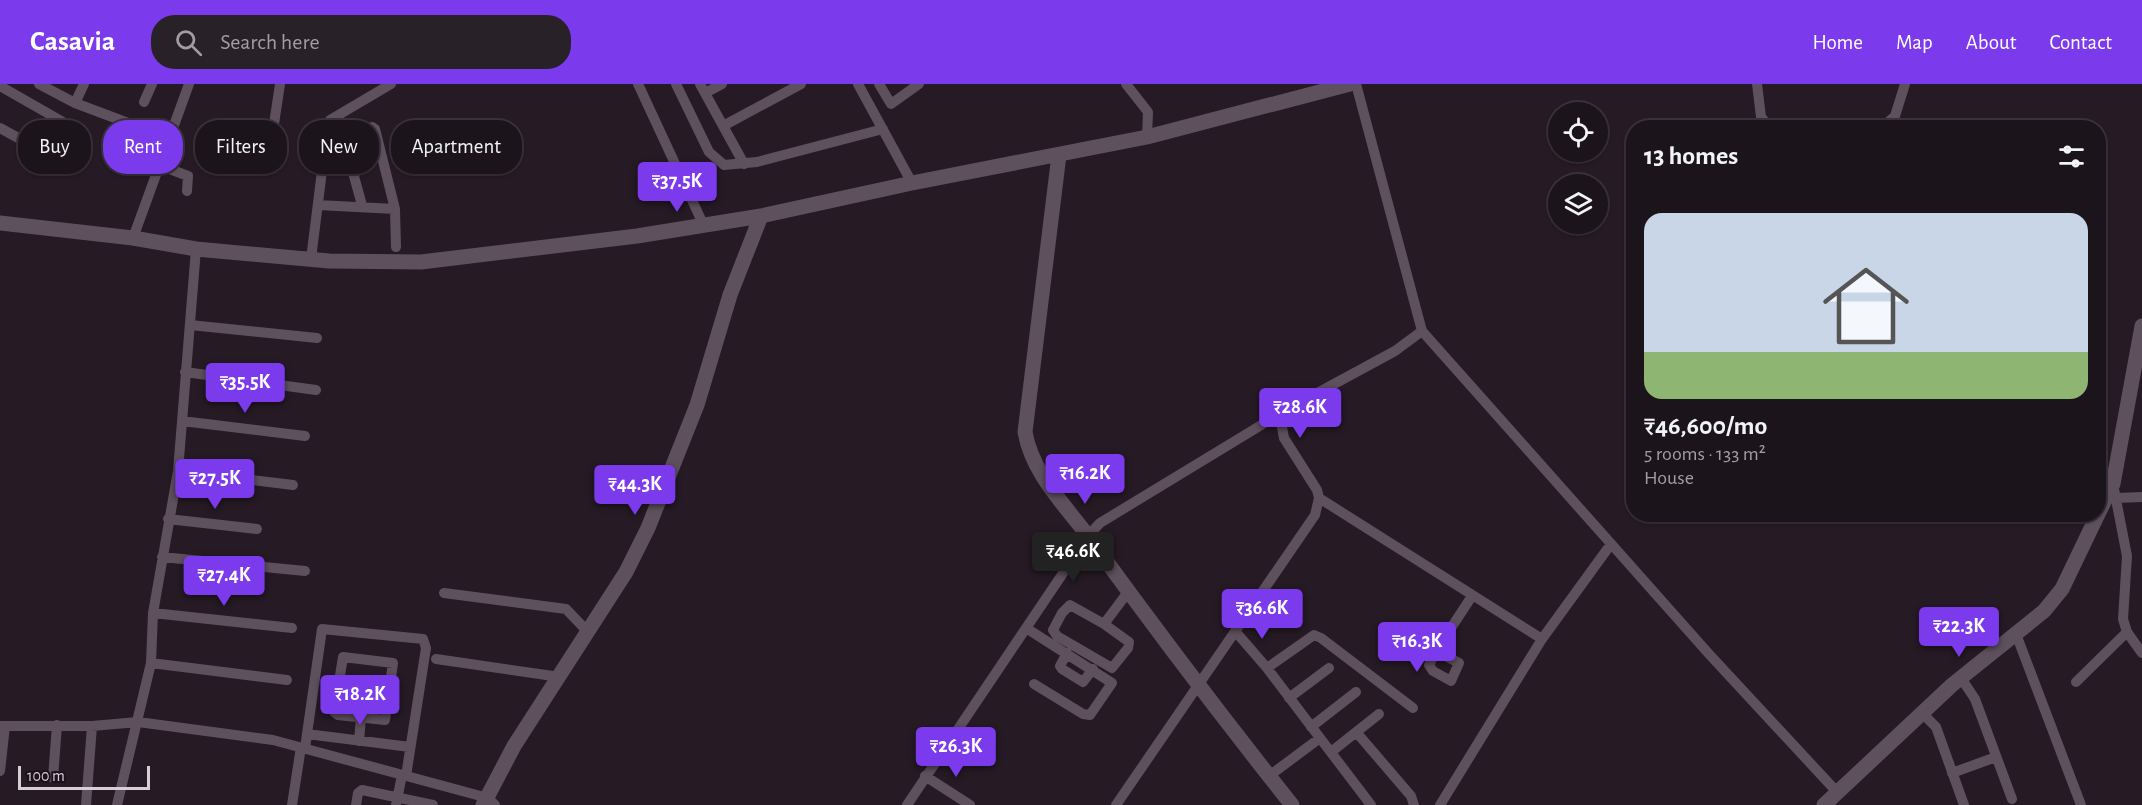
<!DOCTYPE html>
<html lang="en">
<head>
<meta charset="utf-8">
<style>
	:root { --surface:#1c141b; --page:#292128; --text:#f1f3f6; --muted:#a09ea3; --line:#3a333a; --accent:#7c3aed }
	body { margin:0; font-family:"Alegreya Sans",sans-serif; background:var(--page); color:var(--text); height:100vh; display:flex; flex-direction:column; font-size:22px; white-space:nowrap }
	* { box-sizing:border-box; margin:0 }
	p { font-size:20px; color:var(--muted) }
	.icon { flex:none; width:33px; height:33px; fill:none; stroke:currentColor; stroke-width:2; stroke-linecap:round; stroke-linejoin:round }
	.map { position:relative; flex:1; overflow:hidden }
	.sheet { position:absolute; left:1626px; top:36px; width:480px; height:402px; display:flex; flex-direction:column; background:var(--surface); border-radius:24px; box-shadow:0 2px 4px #0004,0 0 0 2px var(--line) }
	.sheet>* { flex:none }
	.top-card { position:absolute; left:18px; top:36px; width:570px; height:54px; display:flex; gap:12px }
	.fabs { position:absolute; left:1548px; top:18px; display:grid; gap:12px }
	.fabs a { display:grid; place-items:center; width:60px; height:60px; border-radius:50%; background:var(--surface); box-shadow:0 2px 4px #0004,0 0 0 2px var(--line); font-size:30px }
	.scale { position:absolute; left:18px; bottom:15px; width:132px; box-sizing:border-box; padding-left:6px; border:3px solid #d8cfd6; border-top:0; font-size:16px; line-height:21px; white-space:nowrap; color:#d8cfd6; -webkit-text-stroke:4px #1c101b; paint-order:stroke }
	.price { position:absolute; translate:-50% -51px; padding:0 14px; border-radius:6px; background:var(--accent); color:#fff; font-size:20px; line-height:39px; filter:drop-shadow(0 2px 3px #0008) }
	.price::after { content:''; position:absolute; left:50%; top:36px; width:18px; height:14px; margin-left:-9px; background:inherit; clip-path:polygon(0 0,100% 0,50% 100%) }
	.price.on { background:#222; color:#fff }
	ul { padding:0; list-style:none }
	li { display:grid; align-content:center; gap:12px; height:318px; padding:0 18px }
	li span { display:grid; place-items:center; height:186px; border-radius:18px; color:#555 }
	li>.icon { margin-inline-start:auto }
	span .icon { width:108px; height:108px; fill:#fffc; stroke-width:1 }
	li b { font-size:26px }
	h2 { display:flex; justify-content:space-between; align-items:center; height:72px; padding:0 18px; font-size:26px }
	.tag { padding:0 21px; border-radius:24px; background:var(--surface); box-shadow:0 2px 4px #0004,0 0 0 2px var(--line); font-size:21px; line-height:54px }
	.tag.on { background:var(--accent); color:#fff }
	header { display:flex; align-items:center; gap:36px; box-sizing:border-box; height:84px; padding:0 30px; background:var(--accent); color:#fff }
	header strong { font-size:28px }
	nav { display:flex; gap:33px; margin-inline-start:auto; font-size:21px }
	.search { width:420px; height:54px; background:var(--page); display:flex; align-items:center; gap:15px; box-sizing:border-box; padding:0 21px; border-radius:24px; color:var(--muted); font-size:22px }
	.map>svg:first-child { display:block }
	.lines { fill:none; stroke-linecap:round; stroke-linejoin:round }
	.street { stroke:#5f505d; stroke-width:10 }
	.secondary { stroke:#5f505d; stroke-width:15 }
</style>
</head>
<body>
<header>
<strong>Casavia</strong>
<div class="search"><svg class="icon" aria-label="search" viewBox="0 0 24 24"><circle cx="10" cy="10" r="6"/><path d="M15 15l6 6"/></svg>Search here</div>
<nav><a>Home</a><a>Map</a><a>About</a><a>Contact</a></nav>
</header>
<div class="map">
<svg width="2142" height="721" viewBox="0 0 2142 721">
	<rect width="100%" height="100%" fill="#261a24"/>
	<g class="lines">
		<!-- street -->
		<path class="street" d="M39,0L75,19L168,54
			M638,0L704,142
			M676,0L709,68L724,81L757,78L883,45
			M700,0L744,80
			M858,0L912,99
			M879,0L891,20L919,0
			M1126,0L1148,28L1147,53
			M1757,0L1761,33L1770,44
			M0,2L63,38L68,45L61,65L51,72L0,44
			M705,9L722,0
			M144,18L152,0
			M75,19L84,0
			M330,36L391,0
			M274,40L280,0
			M723,42L801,0
			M1882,44L1895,32L1905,0
			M159,81L188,92L187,107
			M318,121L395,125L396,163
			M362,121L345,60L347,54L372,43L375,45L395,125
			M133,154L189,0
			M311,175L325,63
			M190,241L317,254
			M1422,247L1709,570L1837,708
			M185,288L316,306
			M182,337L305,352
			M178,387L293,401
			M2113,400L2127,472L2123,535L2127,548L2142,569
			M1319,414L1542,555L1440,721
			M2116,414L2142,413
			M168,435L257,445
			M162,473L305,487
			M444,509L566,525L589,549
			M153,529L292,544
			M1104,540L1070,521L1062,529L1053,546L1057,552L1112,584L1128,564L1129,558L1104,540L1128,508
			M1026,544L1112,599L1090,631L1083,630L1034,600
			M1235,547L1267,584
			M2016,550L2081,721
			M1542,555L1611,460
			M1436,567L1459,579L1451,597L1433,587L1429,581L1436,567L1472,512
			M1067,569L1060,582L1062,585L1083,598L1093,585
			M343,573L393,579L385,636L338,631L334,628Z
			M436,575L560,593
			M151,579L287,596
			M1961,594L1975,615L2012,715
			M2076,598L2127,548
			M1289,614L1329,584
			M1922,629L1936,643L1964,721
			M0,642H92L138,638L273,656L488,714L495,721
			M1311,643L1356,608
			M1357,649L1411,712L1414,721
			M307,650L410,663
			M1320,654L1267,584L1314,551L1321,554L1413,624
			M359,657L361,633
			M305,664L322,545L423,555L426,564L406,692
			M1331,668L1379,630
			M0,687L5,642
			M1952,689L1996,673
			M925,692L970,721
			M1269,692L1320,654L1371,721
			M53,694L57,641
			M86,721L92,642
			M117,721L151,579L153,529L178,387L196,165
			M292,721L301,663
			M356,721L358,709L362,706L433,721
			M396,721L402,691
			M907,721L1088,452L1100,439L1286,326
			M1116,721L1315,431L1319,414L1317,406L1284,354L1282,343L1286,326L1395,267L1422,247L1356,0"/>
		<!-- secondary -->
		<path class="secondary" d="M1059,71L1025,348C1032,389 1064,420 1088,452C1154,543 1222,633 1292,721
			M0,139L133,154L196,165L329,177L421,178L637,152L761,132L912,99L1147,53L1350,0
			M2098,430L2113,400L2142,242
			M483,721L514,662L626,488L648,444L697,321L730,211L761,132
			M1824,721L1952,601L2044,527L2062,505L2098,430"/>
	</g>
</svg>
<div class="fabs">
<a><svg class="icon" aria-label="locate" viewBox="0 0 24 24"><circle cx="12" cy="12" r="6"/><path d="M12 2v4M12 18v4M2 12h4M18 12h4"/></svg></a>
<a><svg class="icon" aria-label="layers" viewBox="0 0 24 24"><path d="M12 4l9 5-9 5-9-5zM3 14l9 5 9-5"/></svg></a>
</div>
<div class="scale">100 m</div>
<b class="price" style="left:677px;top:129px">₹37.5K</b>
<b class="price" style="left:245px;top:330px">₹35.5K</b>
<b class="price" style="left:1300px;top:355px">₹28.6K</b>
<b class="price" style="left:1085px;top:421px">₹16.2K</b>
<b class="price" style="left:215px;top:426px">₹27.5K</b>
<b class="price" style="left:635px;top:432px">₹44.3K</b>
<b class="price on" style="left:1073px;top:499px">₹46.6K</b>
<b class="price" style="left:224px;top:523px">₹27.4K</b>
<b class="price" style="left:1262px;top:556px">₹36.6K</b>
<b class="price" style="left:1959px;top:574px">₹22.3K</b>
<b class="price" style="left:1417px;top:589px">₹16.3K</b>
<b class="price" style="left:360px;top:642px">₹18.2K</b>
<b class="price" style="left:956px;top:694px">₹26.3K</b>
<div class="top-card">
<a class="tag">Buy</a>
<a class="tag on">Rent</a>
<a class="tag">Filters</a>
<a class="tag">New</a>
<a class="tag">Apartment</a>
</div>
<section class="sheet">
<h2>13 homes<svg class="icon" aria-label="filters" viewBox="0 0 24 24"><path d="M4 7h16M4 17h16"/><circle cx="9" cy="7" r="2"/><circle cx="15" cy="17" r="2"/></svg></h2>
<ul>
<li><span style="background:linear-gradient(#c9d6e8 75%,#8fb573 0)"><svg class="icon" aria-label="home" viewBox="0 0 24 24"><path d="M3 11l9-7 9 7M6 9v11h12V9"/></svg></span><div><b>₹46,600/mo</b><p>5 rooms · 133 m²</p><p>House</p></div></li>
</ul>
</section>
</div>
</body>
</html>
